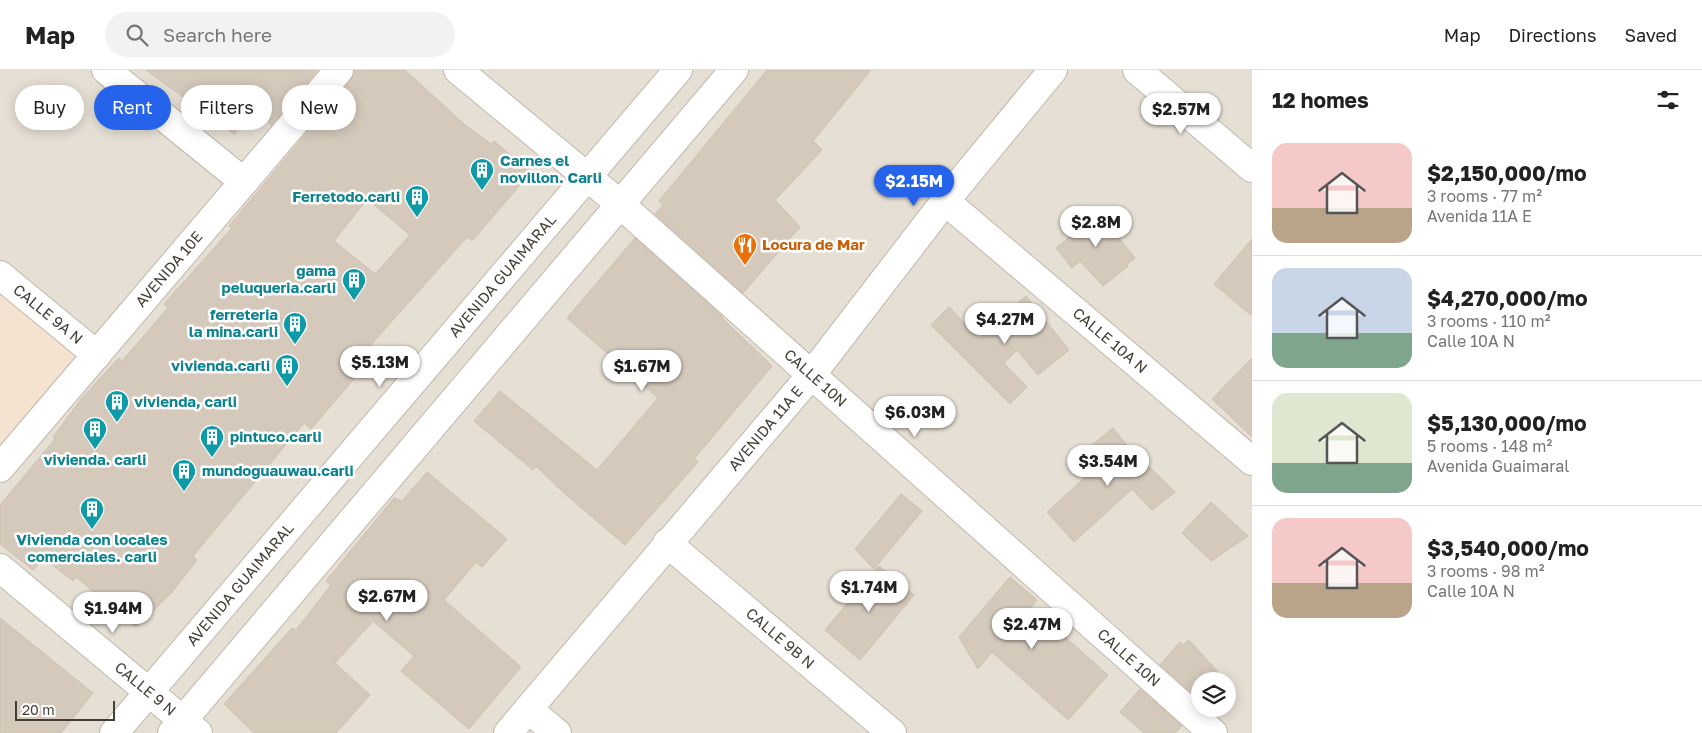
<!DOCTYPE html>
<html lang="en">
<head>
<meta charset="utf-8">
<style>
	:root { --surface:#fff; --page:#f2f2f2; --text:#222; --muted:#767676; --line:#e0e0e0; --accent:#2563eb }
	body { margin:0; font-family:"Golos Text",sans-serif; background:var(--page); color:var(--text); height:100vh; display:flex; flex-direction:column; font-size:19px; white-space:nowrap }
	* { box-sizing:border-box; margin:0 }
	p { font-size:16px; color:var(--muted) }
	.icon { flex:none; width:28px; height:28px; fill:none; stroke:currentColor; stroke-width:2; stroke-linecap:round; stroke-linejoin:round }
	.map { position:relative; flex:1; overflow:hidden }
	.drawer { display:flex; flex-direction:column; background:var(--surface); width:450px }
	.drawer>* { flex:none }
	.guide { position:absolute; left:15px; top:15px; width:475px; height:45px; display:flex; gap:10px }
	.controls { position:absolute; left:1191px; top:602px; display:grid; gap:10px }
	.controls a { display:grid; place-items:center; width:45px; height:45px; border-radius:50%; background:var(--surface); box-shadow:0 2px 12px #0003; font-size:25px }
	.scale { position:absolute; left:15px; bottom:12px; width:100px; box-sizing:border-box; padding-left:5px; border:2px solid #453e35; border-top:0; font-size:14px; line-height:18px; white-space:nowrap; color:#453e35; -webkit-text-stroke:4px #fff; paint-order:stroke }
	.price { position:absolute; translate:-50% -42px; padding:0 11px; border-radius:18px; background:#fff; color:#222; font-size:16px; line-height:32px; filter:drop-shadow(0 1px 2px #0008) }
	.price::after { content:''; position:absolute; left:50%; top:30px; width:15px; height:11px; margin-left:-8px; background:inherit; clip-path:polygon(0 0,100% 0,50% 100%) }
	.price.current { background:var(--accent); color:#fff }
	ul { padding:0; list-style:none }
	li { display:flex; align-items:center; gap:15px; height:125px; padding:0 20px }
	li+li { border-top:1px solid var(--line) }
	li span { display:grid; place-items:center; flex:none; width:140px; height:100px; border-radius:15px; color:#555 }
	li>.icon { margin-inline-start:auto }
	span .icon { width:60px; height:60px; fill:#fffc; stroke-width:1 }
	li b { font-size:21px }
	h2 { display:flex; justify-content:space-between; align-items:center; height:60px; padding:0 20px; font-size:21px }
	.chip { padding:0 18px; border-radius:22px; background:var(--surface); box-shadow:0 2px 12px #0003; font-size:18px; line-height:45px }
	.chip.current { background:var(--accent); color:#fff }
	header { display:flex; align-items:center; gap:30px; box-sizing:border-box; height:70px; padding:0 25px; background:var(--surface); border-bottom:1px solid var(--line) }
	header strong { font-size:24px }
	nav { display:flex; gap:28px; margin-inline-start:auto; font-size:18px }
	.search { width:350px; height:45px; background:var(--page); display:flex; align-items:center; gap:12px; box-sizing:border-box; padding:0 18px; border-radius:28px; color:var(--muted); font-size:19px }
	main { display:flex; flex:1; min-height:0 }
	.map>svg:first-child { display:block }
	.residential { fill:#e6dfd4; fill-rule:evenodd }
	.commercial { fill:#f4e3d1 }
	.building { fill:#d4c9bb; stroke:#cfc0ae; fill-rule:evenodd }
	.lines { fill:none; stroke-linecap:round; stroke-linejoin:round }
	.minor-casing { stroke:#c1b8ab; stroke-width:30 }
	.tertiary-casing { stroke:#c1b8ab; stroke-width:30 }
	.minor { stroke:#fff; stroke-width:28 }
	.tertiary { stroke:#fff; stroke-width:28 }
	.labels { text-anchor:middle; stroke-width:5; stroke-linejoin:round; paint-order:stroke }
	.culture-label { font-size:15px; font-weight:bold; fill:#0d838f; stroke:#fff; text-anchor:start }
	.food-label { font-size:15px; font-weight:bold; fill:#c56008; stroke:#fff; text-anchor:start }
	.street-label { font-size:15px; fill:#453e35; stroke:#fff }
</style>
</head>
<body>
<header>
<strong>Map</strong>
<div class="search"><svg class="icon" aria-label="search" viewBox="0 0 24 24"><circle cx="10" cy="10" r="6"/><path d="M15 15l6 6"/></svg>Search here</div>
<nav><a>Map</a><a>Directions</a><a>Saved</a></nav>
</header>
<main>
<div class="map">
<svg width="1252" height="663" viewBox="0 0 1252 663">
	<rect width="100%" height="100%" fill="#f2eee6"/>
	<!-- residential -->
	<path class="residential" d="M0,0H1252V663H0ZM1200,611H1228V639H1200Z"/>
	<!-- commercial -->
	<path class="commercial" d="M0,215L97,293L0,401Z"/>
	<!-- building -->
	<path class="building" d="M146,0H318L271,56L261,34L234,64Z
		M354,0H405L464,54L491,74L494,71L531,102L472,171L467,167L351,297L359,303L311,359L304,353L193,486L197,490L171,523L136,557L76,507L73,511L44,488L33,500L0,474V435L55,369L53,367L82,328L119,288L122,291L168,238L164,234L232,158L229,156L351,10ZM367,129L410,165L375,204L334,171Z
		M767,0H871L813,71L822,80L775,130L800,157L743,223L655,144L663,135L659,131Z
		M1095,138L1135,188L1126,195L1128,196L1103,216L1080,191L1072,198L1056,178L1076,162L1072,156Z
		M635,168L723,247L722,248L772,296L694,389L698,392L625,475L565,424L536,396L533,400L474,351L500,321L597,400L658,328L567,248Z
		M1252,169V246L1214,214Z
		M1026,226L1069,280L1038,305L1017,280L1004,293L1027,317L1010,334L931,255L949,237L979,268Z
		M1252,288V367L1212,329Z
		M1113,358L1126,374L1175,422L1152,440L1132,419L1074,472L1047,442L1104,390L1092,375Z
		M427,402L507,469L482,497L476,492L444,530L521,597L469,659L401,601L414,586L373,551L335,593L370,625L336,663H254L224,634L292,558L296,560L331,515L326,511L394,428L402,431Z
		M901,424L922,441L874,499L855,479Z
		M1211,432L1248,466L1211,491L1182,463Z
		M879,496L914,525L860,590L825,560Z
		M1010,507L1037,530L1031,537L1108,605L1068,650L992,582L978,599L959,567Z
		M0,548L93,623L61,663H0Z
		M1189,570L1226,611H1200V630L1160,595L1180,572L1183,575Z
		M1140,619L1182,656L1175,663H1144L1120,642Z"/>
	<g class="lines">
		<!-- minor casing -->
		<g class="minor-casing">
			<g id="minor">
				<path d="M106,0L244,112"/>
				<path id="s1" d="M458,0L620,134L1213,663"/>
				<path d="M1137,0L1252,98"/>
				<path id="s2" d="M945,131L1252,391"/>
				<path id="s3" d="M0,205L97,285"/>
				<path id="s4" d="M0,398L339,0"/>
				<path id="s5" d="M667,473L892,663"/>
				<path id="s6" d="M0,498L198,663"/>
				<path d="M528,639L557,663"/>
				<path id="s7" d="M508,663L812,304L945,131L1053,0"/>
			</g>
		</g>
		<!-- tertiary casing -->
		<g class="tertiary-casing">
			<g id="tertiary">
				<path id="s8" d="M114,663L678,0"/>
				<path d="M172,663L734,0"/>
			</g>
		</g>
		<!-- minor -->
		<use href="#minor" class="minor"/>
		<!-- tertiary -->
		<use href="#tertiary" class="tertiary"/>
	</g>
	<!-- icons -->
	<defs>
		<g id="building-pin" transform="scale(1.25)"><path d="M0 17L-7.5 6A9.5 9.5 0 1 1 7.5 6Z" fill="#0f9aa8" stroke="#fff"/><path d="M-4-6H4V6H1V3H-1V6H-4ZM-2.5-4.3h1.7v1.8h-1.7ZM.8-4.3h1.7v1.8H.8ZM-2.5-1h1.7V.8h-1.7ZM.8-1h1.7V.8H.8Z" fill="#fff"/></g>
		<g id="restaurant-pin" transform="scale(1.25)"><path d="M0 17L-7.5 6A9.5 9.5 0 1 1 7.5 6Z" fill="#e8710a" stroke="#fff"/><path d="M-5-6h1v4h1v-4h1v4h1v-4h1v5L-1.5 .5V6h-2V.5L-5-1ZM5-6V6H3V1.5H1.5Q1.5-4 5-6Z" fill="#fff"/></g>
	</defs>
	<g fill-rule="evenodd">
		<use href="#building-pin" x="482" y="100"/>
		<use href="#building-pin" x="417" y="127"/>
		<use href="#restaurant-pin" x="745" y="175"/>
		<use href="#building-pin" x="354" y="210"/>
		<use href="#building-pin" x="295" y="254"/>
		<use href="#building-pin" x="287" y="296"/>
		<use href="#building-pin" x="117" y="332"/>
		<use href="#building-pin" x="95" y="359"/>
		<use href="#building-pin" x="212" y="367"/>
		<use href="#building-pin" x="184" y="401"/>
		<use href="#building-pin" x="92" y="439"/>
	</g>
	<g class="labels">
		<!-- culture labels -->
		<g class="culture-label">
			<text x="500" y="96">Carnes el<tspan x="500" dy="17">novillon. Carli</tspan></text>
			<text x="400" y="132" text-anchor="end">Ferretodo.carli</text>
			<text x="336" y="206" text-anchor="end">gama<tspan x="336" dy="17">peluqueria.carli</tspan></text>
			<text x="278" y="250" text-anchor="end">ferreteria<tspan x="278" dy="17">la mina.carli</tspan></text>
			<text x="270" y="301" text-anchor="end">vivienda.carli</text>
			<text x="134" y="337">vivienda, carli</text>
			<text x="230" y="372">pintuco.carli</text>
			<text x="95" y="395" text-anchor="middle">vivienda. carli</text>
			<text x="202" y="406">mundoguauwau.carli</text>
			<text x="92" y="475" text-anchor="middle">Vivienda con locales<tspan x="92" dy="17">comerciales. carli</tspan></text>
		</g>
		<!-- food labels -->
		<g class="food-label">
			<text x="762" y="180">Locura de Mar</text>
		</g>
		<!-- street labels -->
		<g class="street-label">
			<text dy="5" stroke="none"><textPath href="#s4" startOffset="261">AVENIDA 10E</textPath></text>
			<text dy="5" stroke="none"><textPath href="#s8" startOffset="600">AVENIDA GUAIMARAL</textPath></text>
			<text dy="5" stroke="none"><textPath href="#s3" startOffset="62">CALLE 9A N</textPath></text>
			<text dy="5" stroke="none"><textPath href="#s2" startOffset="216">CALLE 10A N</textPath></text>
			<text dy="5" stroke="none"><textPath href="#s1" startOffset="472">CALLE 10N</textPath></text>
			<text dy="5" stroke="none"><textPath href="#s7" startOffset="399">AVENIDA 11A E</textPath></text>
			<text dy="5" stroke="none"><textPath href="#s8" startOffset="195">AVENIDA GUAIMARAL</textPath></text>
			<text dy="5" stroke="none"><textPath href="#s5" startOffset="148">CALLE 9B N</textPath></text>
			<text dy="5" stroke="none"><textPath href="#s1" startOffset="892">CALLE 10N</textPath></text>
			<text dy="5" stroke="none"><textPath href="#s6" startOffset="189">CALLE 9 N</textPath></text>
		</g>
	</g>
</svg>
<div class="controls">
<a><svg class="icon" aria-label="layers" viewBox="0 0 24 24"><path d="M12 4l9 5-9 5-9-5zM3 14l9 5 9-5"/></svg></a>
</div>
<div class="scale">20 m</div>
<b class="price" style="left:1181px;top:65px">$2.57M</b>
<b class="price current" style="left:914px;top:137px">$2.15M</b>
<b class="price" style="left:1096px;top:178px">$2.8M</b>
<b class="price" style="left:1005px;top:275px">$4.27M</b>
<b class="price" style="left:380px;top:318px">$5.13M</b>
<b class="price" style="left:642px;top:322px">$1.67M</b>
<b class="price" style="left:915px;top:368px">$6.03M</b>
<b class="price" style="left:1108px;top:417px">$3.54M</b>
<b class="price" style="left:869px;top:543px">$1.74M</b>
<b class="price" style="left:387px;top:552px">$2.67M</b>
<b class="price" style="left:113px;top:564px">$1.94M</b>
<b class="price" style="left:1032px;top:580px">$2.47M</b>
<div class="guide">
<a class="chip">Buy</a>
<a class="chip current">Rent</a>
<a class="chip">Filters</a>
<a class="chip">New</a>
</div>
</div>
<section class="drawer">
<h2>12 homes<svg class="icon" aria-label="filters" viewBox="0 0 24 24"><path d="M4 7h16M4 17h16"/><circle cx="9" cy="7" r="2"/><circle cx="15" cy="17" r="2"/></svg></h2>
<ul>
<li><span style="background:linear-gradient(#f6c9c9 65%,#b9a48a 0)"><svg class="icon" aria-label="home" viewBox="0 0 24 24"><path d="M3 11l9-7 9 7M6 9v11h12V9"/></svg></span><div><b>$2,150,000/mo</b><p>3 rooms · 77 m²</p><p>Avenida 11A E</p></div></li>
<li><span style="background:linear-gradient(#c9d6e8 65%,#7fa58c 0)"><svg class="icon" aria-label="home" viewBox="0 0 24 24"><path d="M3 11l9-7 9 7M6 9v11h12V9"/></svg></span><div><b>$4,270,000/mo</b><p>3 rooms · 110 m²</p><p>Calle 10A N</p></div></li>
<li><span style="background:linear-gradient(#dfe7d0 70%,#7fa58c 0)"><svg class="icon" aria-label="home" viewBox="0 0 24 24"><path d="M3 11l9-7 9 7M6 9v11h12V9"/></svg></span><div><b>$5,130,000/mo</b><p>5 rooms · 148 m²</p><p>Avenida Guaimaral</p></div></li>
<li><span style="background:linear-gradient(#f6c9c9 65%,#b9a48a 0)"><svg class="icon" aria-label="home" viewBox="0 0 24 24"><path d="M3 11l9-7 9 7M6 9v11h12V9"/></svg></span><div><b>$3,540,000/mo</b><p>3 rooms · 98 m²</p><p>Calle 10A N</p></div></li>
</ul>
</section>
</main>
</body>
</html>
